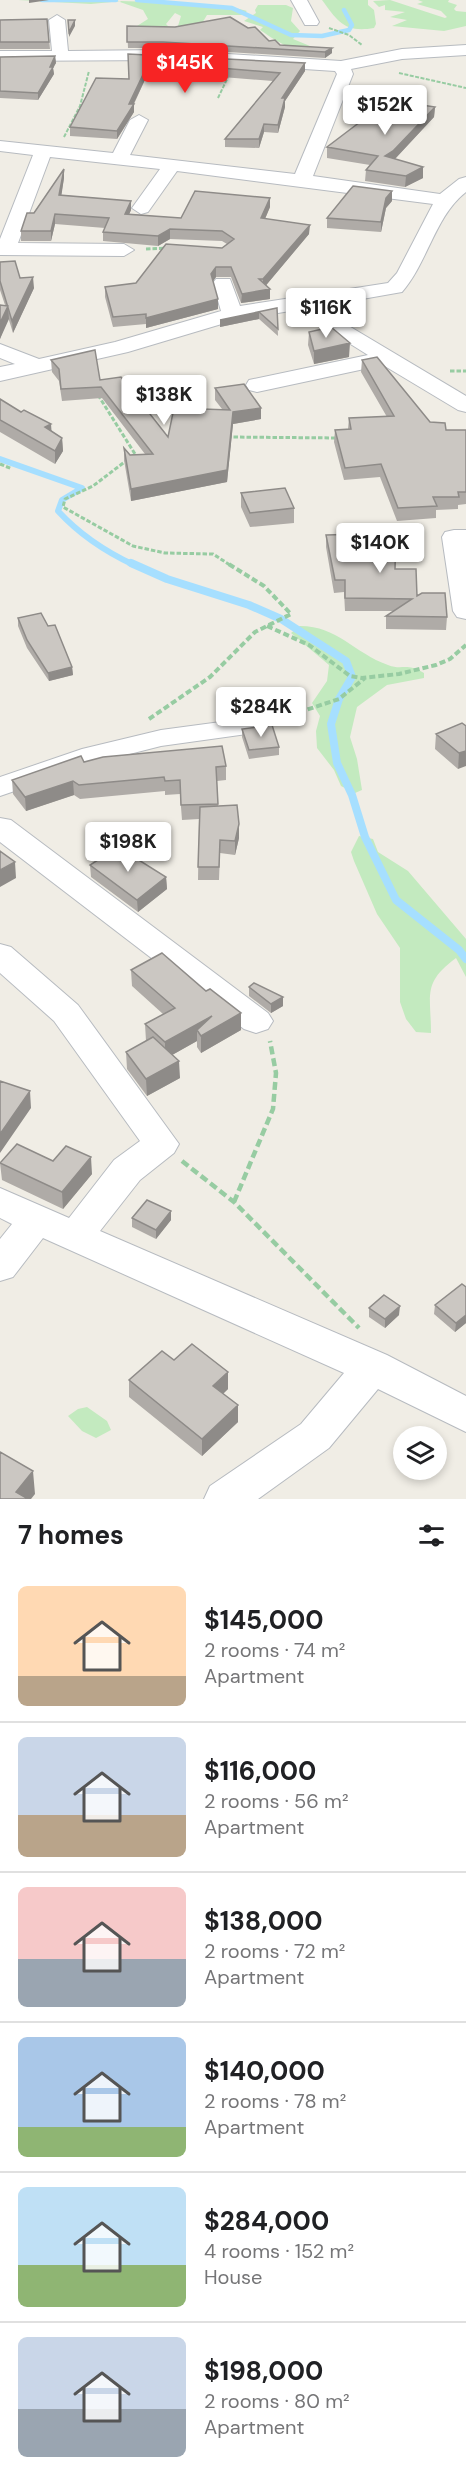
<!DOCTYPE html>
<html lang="en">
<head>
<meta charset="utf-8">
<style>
	:root { --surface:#fff; --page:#f2f2f2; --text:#202124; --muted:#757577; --line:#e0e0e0; --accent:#f72424 }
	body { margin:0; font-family:"DM Sans",sans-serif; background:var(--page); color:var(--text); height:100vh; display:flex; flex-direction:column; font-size:22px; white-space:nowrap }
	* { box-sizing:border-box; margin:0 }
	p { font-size:20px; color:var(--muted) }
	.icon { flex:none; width:33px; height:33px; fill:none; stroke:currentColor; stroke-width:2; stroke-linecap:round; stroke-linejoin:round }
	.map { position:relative; height:1499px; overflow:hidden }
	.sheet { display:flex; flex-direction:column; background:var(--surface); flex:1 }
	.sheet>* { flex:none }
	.fabs { position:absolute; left:393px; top:1426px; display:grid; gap:12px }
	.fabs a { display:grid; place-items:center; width:54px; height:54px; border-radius:50%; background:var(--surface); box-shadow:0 3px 9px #0003; font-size:30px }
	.price { position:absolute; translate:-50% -51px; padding:0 14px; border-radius:6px; background:#fff; color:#222; font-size:20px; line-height:39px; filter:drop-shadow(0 2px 3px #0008) }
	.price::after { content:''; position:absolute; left:50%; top:36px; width:18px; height:14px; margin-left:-9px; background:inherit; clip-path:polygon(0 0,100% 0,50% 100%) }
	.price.selected { background:var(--accent); color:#fff }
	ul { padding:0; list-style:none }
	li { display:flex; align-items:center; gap:18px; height:150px; padding:0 18px }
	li+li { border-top:2px solid var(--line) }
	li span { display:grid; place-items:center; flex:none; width:168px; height:120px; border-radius:9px; color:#555 }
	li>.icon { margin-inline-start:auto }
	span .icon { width:72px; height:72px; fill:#fffc; stroke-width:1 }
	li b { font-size:26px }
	h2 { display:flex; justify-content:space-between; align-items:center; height:72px; padding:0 18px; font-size:26px }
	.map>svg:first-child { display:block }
	.green { fill:#c3eabf }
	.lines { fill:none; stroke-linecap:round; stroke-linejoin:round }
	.stream-far2 { stroke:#a6dfff; stroke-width:4.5 }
	.stream-far1 { stroke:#a6dfff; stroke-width:6 }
	.stream { stroke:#a6dfff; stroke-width:8 }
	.minor-casing { stroke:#b7bbc0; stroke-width:2 }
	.path-far3 { stroke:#97cca2; stroke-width:2; stroke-dasharray:4 1.5; stroke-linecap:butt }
	.path-far2 { stroke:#97cca2; stroke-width:3; stroke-dasharray:4.5 2; stroke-linecap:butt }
	.path-far1 { stroke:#97cca2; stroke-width:4; stroke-dasharray:6 3; stroke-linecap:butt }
	.path { stroke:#97cca2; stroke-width:4.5; stroke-dasharray:8 4; stroke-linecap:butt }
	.minor { fill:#fff; fill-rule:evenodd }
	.wall { fill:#afaba7 }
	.shaded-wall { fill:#8e8b88 }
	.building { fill:#cbc7c2; stroke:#8e8b88; stroke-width:1.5 }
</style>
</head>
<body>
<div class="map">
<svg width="466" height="1499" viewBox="0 0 466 1499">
	<rect width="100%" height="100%" fill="#f0ede5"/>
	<!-- green -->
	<path class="green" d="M18,0C65,0 213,0 247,11L242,15H207L201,25L188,28L178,26L181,16L175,13L166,24L169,27L137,26L148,19L143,10L120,2L122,1L91,4Z
		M322,0H368V5L374,10L376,24L374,28C345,33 338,22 322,0Z
		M390,0L445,18L447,17L441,11L417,4L423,2L418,0H449L448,2L457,5L454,9L456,11L466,12V26L444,31L392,26L407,20L390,17L405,12L385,10V5L379,7L373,1Z
		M258,5H286L293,8L291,21L300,31L293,39L310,46C292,54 274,39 260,30L263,27L244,21L256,13L255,10Z
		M300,626C338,626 354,653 388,665C403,671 405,662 424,673V678L387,685L357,707L350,737L357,759L362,790L355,793L341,786L334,770L317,748L316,731L320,716L312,703L327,681L329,665L291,633Z
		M359,836L373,839L378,852L408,871L466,939V977L456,958C422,983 431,995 431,1033L416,1032L406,1019L400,1002V948L377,914L354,861L351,852Z
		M87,1407L107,1421L111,1430L96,1438L82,1431L68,1416L78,1409Z"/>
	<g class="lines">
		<!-- stream-far2 -->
		<path class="stream-far2" d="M42,0H116
			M137,0L232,8L291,35L322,36L349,30L352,25L344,10"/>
		<!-- stream-far1 -->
		<path class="stream-far1" d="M0,459L82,488L62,500L58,511C80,535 104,551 134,565"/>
		<!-- stream -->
		<path class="stream" d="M131,563L167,579L249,605L281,619L346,661L352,677L339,699L331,724L337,763L352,795L365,837L396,900L459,950L466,959"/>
		<!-- minor casing -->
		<g class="minor-casing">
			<path id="minor" d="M291,0H307L319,22L317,25H305Z
				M57,15L65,20L68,51L163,50L341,61L402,49L466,45V55L402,59L351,69L353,74L313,176L440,194L459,179L466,177V192C435,216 428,262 402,292L317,307L466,396V412L458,410L383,365L257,392L249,390L246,385L249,380L368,355L296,310L235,320L128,352L0,381V367L15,364L0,358V344L39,359L115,342L221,311L213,283L216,279H230L240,306L388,283L397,273L433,204L177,171L148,212L141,214L132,208L160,169L50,157L18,243L124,244L134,250L124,256L0,255V239L33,155L0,151V141L113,153L130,120L139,115L148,120L130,155L295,174L337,74L335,71L163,60L0,61V51H52L49,20Z
				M454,530H466V619L457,617L453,611L442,537L445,532Z
				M258,717L268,719L272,725L268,731L161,746L102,761L0,796V777L82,749L161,730Z
				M0,818L11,820L268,1013L273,1021L268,1029L256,1033L244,1029L0,842Z
				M0,944L11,947L78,1005L179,1144L174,1153L140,1180L100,1231L387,1355L466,1396V1432L378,1389L329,1448L258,1499H204L210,1486L301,1424L344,1373L43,1238L13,1277L0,1281V1239L12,1224L0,1218V1188L69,1218L114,1160L140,1141L54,1021L0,973Z"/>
		</g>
		<!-- path-far3 -->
		<path class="path-far3" d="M329,28L349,35L362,45
			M399,73L466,88
			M218,98L228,77
			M64,137L80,106L89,71"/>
		<!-- path-far2 -->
		<path class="path-far2" d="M146,249L168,248
			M450,371H466
			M98,395L135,454L93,486L65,499L63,507L133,546L165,553L213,554L230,565
			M227,437L339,438
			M0,464L12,469"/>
		<!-- path-far1 -->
		<path class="path-far1" d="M267,626L309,645L350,676L362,678L399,674L436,665L450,659L466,645
			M282,718L339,699L365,678
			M149,719L210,677L255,632L291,614L264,586L227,563"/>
		<!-- path -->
		<path class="path" d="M182,1161L234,1202L359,1328
			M234,1202L273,1109L276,1073L270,1041"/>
		<!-- minor -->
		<use href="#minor" class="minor"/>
	</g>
	<!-- wall -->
	<path class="wall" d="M47,19L50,49H0V20Z
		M127,26L269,41L280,45L332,48V53L325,58L163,48H128Z
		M128,54L305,71L285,101V107L278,133L264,132L259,148L225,147V139L273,81L149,71L134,104V112L117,139L70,136V127L129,79Z
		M55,56L56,63L53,68L54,74L38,100L0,98V57Z
		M435,107L434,117L395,159L423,167V178L405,187L365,181L366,170L370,165L327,158V147Z
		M64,169V178L61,195L131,201V210L129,214L181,218L270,198V207L265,219L309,234L266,285L270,289V299L241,303L231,277H216L213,281L218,309L146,328V324L113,327L105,297V287L136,283L222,248L227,244L222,241L170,239L158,246L103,241V232L105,228L55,224L51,241H21V231Z
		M392,201L386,208L381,232L327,228V218Z
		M0,262L34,288L13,333L8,317L0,339V305H5L0,290Z
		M277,308L278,336L259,319L220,327V320Z
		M309,332L349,357L314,364L308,345Z
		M51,360L100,380L168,437L222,409L215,400V388L261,419L233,424L227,482L131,501L124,460V448L130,455L145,454L102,398L62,401L59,381L52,372Z
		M362,360L430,422L446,430H466V504L458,505V509L436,510V518L397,521L380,477L344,480L334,442L335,430L348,429L349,418L387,417L361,372Z
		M0,399L21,412L51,424V431L62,438L63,451L55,464L0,432Z
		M241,493L294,508V523L250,527L241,507Z
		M326,535L395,569L417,596L447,617L446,630L386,629V616L393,611H345L344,592L334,593L326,547Z
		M18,618L72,667L73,675L49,681L27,648L18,626Z
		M466,726L458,769L435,749L436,734Z
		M242,729L279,747V755L249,759L242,737Z
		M84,762L226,766V780L217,781L218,806L239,838L235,855L220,853L219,880H198L199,819L182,820L180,794L165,795V791L80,799L74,795L26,811L13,794L12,780Z
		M90,865L166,877L167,889L138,912L91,877Z
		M131,970L206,991L241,1013V1030L201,1053L197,1047V1041L172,1055L180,1078L147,1096L127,1069L126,1052L146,1041L145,1024L163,1014L132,986Z
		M249,987L283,1006L271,1013L249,996Z
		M53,1161L92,1174L63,1209L2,1180L0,1163Z
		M171,1211V1220L156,1239L132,1227V1218Z
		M466,1287V1323L455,1332L434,1314L435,1305Z
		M369,1308L399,1315L385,1328L369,1317Z
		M174,1360L228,1372V1389L223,1394L238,1422L202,1456L129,1397V1380Z"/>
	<!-- shaded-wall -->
	<path class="shaded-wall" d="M29,0H49L29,3Z
		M75,20V26L69,37V32Z
		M332,48V53L325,58V52Z
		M55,56L56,63L53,68L54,74L38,100V93Z
		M149,62V71L133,105L134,104V112L117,139V131Z
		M305,63V71L285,101V107L278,133V125L282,98Z
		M435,107L434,117L393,161L385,156Z
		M264,124V132L259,148V139Z
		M423,167V178L405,187L406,176Z
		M64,169V178L60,205L59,195Z
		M392,191V201L386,208L381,232V222L386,198Z
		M270,198V207L261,228V218Z
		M131,201V210L125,224V214Z
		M55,214V224L51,241V231Z
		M310,225L309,234L263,289V279Z
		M170,229V239L158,246V236Z
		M216,267V277L211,284V274Z
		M33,277L34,288L13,333L12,321Z
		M270,289V299L241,303L242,294Z
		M218,299V309L146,328V318Z
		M8,306L9,319L0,339V323Z
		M259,312V319L220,327V320Z
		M350,343L349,357L314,364V351Z
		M261,408V419L233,424L227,482L131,501V489L233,412Z
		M51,424L52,437L45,427Z
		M62,438L63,451L55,464V451Z
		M72,667L73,675L49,681L48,673Z
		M466,751V766L458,769L459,753Z
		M73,781L74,795L26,811L25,797Z
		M239,824V838L235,855V841Z
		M15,862L16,878L0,887V870Z
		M166,877L167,889L138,912L137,900Z
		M283,997V1006L271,1013V1004Z
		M241,1013V1030L201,1053V1036L197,1030V1041L165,1059V1042L212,1016Z
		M179,1061L180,1078L147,1096L146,1079Z
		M30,1091L31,1108L0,1153V1134Z
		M91,1157L92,1174L63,1209L62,1192Z
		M171,1211V1220L156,1239V1230Z
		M400,1306L399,1315L385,1328V1319Z
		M466,1315V1323L455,1332L456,1323Z
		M228,1372V1389L213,1403V1386Z
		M238,1405V1422L202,1456V1439Z
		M33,1471L35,1494L31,1499H17L16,1492Z"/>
	<!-- building -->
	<path class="building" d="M230,17L248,28L255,27L269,41L275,40L280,45L332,48L325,52L163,42H127V26L175,27Z
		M47,19L49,42H0V20Z
		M68,20H75L69,32Z
		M128,54L305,63L282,98H285L278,125L264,124L259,139H225L280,73L149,62L129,104H134L117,131L70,127L96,78L129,79Z
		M55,56L50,67H53L38,93L0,91V57Z
		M389,100L435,107L393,151L385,156L423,167L406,176L366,170L378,156L327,147Z
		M64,169L59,195L131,201L125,214L181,218L195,191L270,198L261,218L310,225L263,279H259L270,289L242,294L231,267H216L211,274L218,299L146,318V314L113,317L105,287L136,283L166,244L222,248L234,239L222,231L170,229L158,236L103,232L109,218L55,214L51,231H21L27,213H34Z
		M353,186L392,191L386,198L381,222L327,218Z
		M15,261L20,278L33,277L12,321L0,281V262Z
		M0,305L8,306L0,323Z
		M277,308L278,329L259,312L220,320Z
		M331,327L350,343L314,351L309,332Z
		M95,350L100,380L121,377L168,437L174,408L230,410L215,388L244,384L261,408L233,412L227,470L131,489L124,448L130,455L153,454L101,387L61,389L59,369L51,360Z
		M377,357L430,422L445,423L446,430H466V492H458L459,497H433L437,506L398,508L381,464L345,468L335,430L351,429L349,418L394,416L362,360Z
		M0,399L21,412L24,410L51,424L45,427L62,438L55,451L0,420Z
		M285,488L294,508L250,513L241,493Z
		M396,533L395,569H416L417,596L422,593H445L447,617L386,616L412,599L345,598V580H335L326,535Z
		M41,613L48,626L55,625L72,667L48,673L27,640L18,618Z
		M462,723L466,726V751L459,753L436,734Z
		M272,725L279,747L249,750L242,729Z
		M222,746L226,766L216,767L218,804L181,805L180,780L165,781L164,777L79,785L73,781L25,797L12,780L81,756L84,762L103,757Z
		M237,805L239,824L235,841L220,840L219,867H198L200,807Z
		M118,847L166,877L137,900L90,865Z
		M0,851L15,862L0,870Z
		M162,953L206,991L210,989L241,1013L201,1036L197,1030L212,1016L165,1042L145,1024L175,1008L131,970Z
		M254,983L283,997L271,1004L249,987Z
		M153,1037L179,1061L146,1079L126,1052Z
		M0,1081L30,1091L0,1134Z
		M17,1144L53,1161L66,1146L91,1157L62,1192L0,1163Z
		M147,1200L171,1211L156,1230L132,1218Z
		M462,1284L466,1287V1315L456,1323L435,1305Z
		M384,1295L400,1306L385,1319L369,1308Z
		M192,1344L228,1372L213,1386L238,1405L202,1439L129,1380L162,1351L174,1360Z
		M0,1452L33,1471L16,1492L28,1499H0Z"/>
</svg>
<div class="fabs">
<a><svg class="icon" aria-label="layers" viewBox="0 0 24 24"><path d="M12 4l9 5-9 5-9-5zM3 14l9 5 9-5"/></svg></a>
</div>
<b class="price selected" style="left:185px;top:94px">$145K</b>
<b class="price" style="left:385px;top:136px">$152K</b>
<b class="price" style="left:326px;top:339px">$116K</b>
<b class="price" style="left:164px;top:426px">$138K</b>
<b class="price" style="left:380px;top:574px">$140K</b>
<b class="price" style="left:261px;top:738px">$284K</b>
<b class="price" style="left:128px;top:873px">$198K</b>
</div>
<section class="sheet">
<h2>7 homes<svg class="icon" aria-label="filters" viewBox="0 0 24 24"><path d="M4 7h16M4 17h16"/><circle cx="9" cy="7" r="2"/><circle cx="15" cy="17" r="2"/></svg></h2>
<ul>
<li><span style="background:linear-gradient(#ffd9b3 75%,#b9a48a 0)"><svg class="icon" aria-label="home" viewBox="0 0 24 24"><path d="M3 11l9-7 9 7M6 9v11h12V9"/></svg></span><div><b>$145,000</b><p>2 rooms · 74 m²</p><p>Apartment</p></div></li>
<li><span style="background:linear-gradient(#c9d6e8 65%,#b9a48a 0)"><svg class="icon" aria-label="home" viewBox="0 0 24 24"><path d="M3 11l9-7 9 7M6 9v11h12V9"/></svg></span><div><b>$116,000</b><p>2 rooms · 56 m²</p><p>Apartment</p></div></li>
<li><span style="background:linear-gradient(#f6c9c9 60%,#9aa5b1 0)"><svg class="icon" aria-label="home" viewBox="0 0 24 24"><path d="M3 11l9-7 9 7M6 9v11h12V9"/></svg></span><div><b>$138,000</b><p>2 rooms · 72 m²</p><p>Apartment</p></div></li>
<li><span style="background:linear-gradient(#a9c7e8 75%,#8fb573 0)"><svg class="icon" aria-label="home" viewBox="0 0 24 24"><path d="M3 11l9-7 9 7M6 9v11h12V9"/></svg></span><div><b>$140,000</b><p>2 rooms · 78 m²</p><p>Apartment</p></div></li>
<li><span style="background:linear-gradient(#bfe0f5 65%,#8fb573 0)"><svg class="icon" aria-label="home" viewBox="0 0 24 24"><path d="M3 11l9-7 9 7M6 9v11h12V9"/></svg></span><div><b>$284,000</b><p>4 rooms · 152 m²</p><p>House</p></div></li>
<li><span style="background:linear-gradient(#c9d6e8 60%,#9aa5b1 0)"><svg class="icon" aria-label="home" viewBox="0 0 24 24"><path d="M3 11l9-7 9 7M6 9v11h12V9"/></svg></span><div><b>$198,000</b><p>2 rooms · 80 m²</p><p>Apartment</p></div></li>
</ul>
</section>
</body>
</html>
